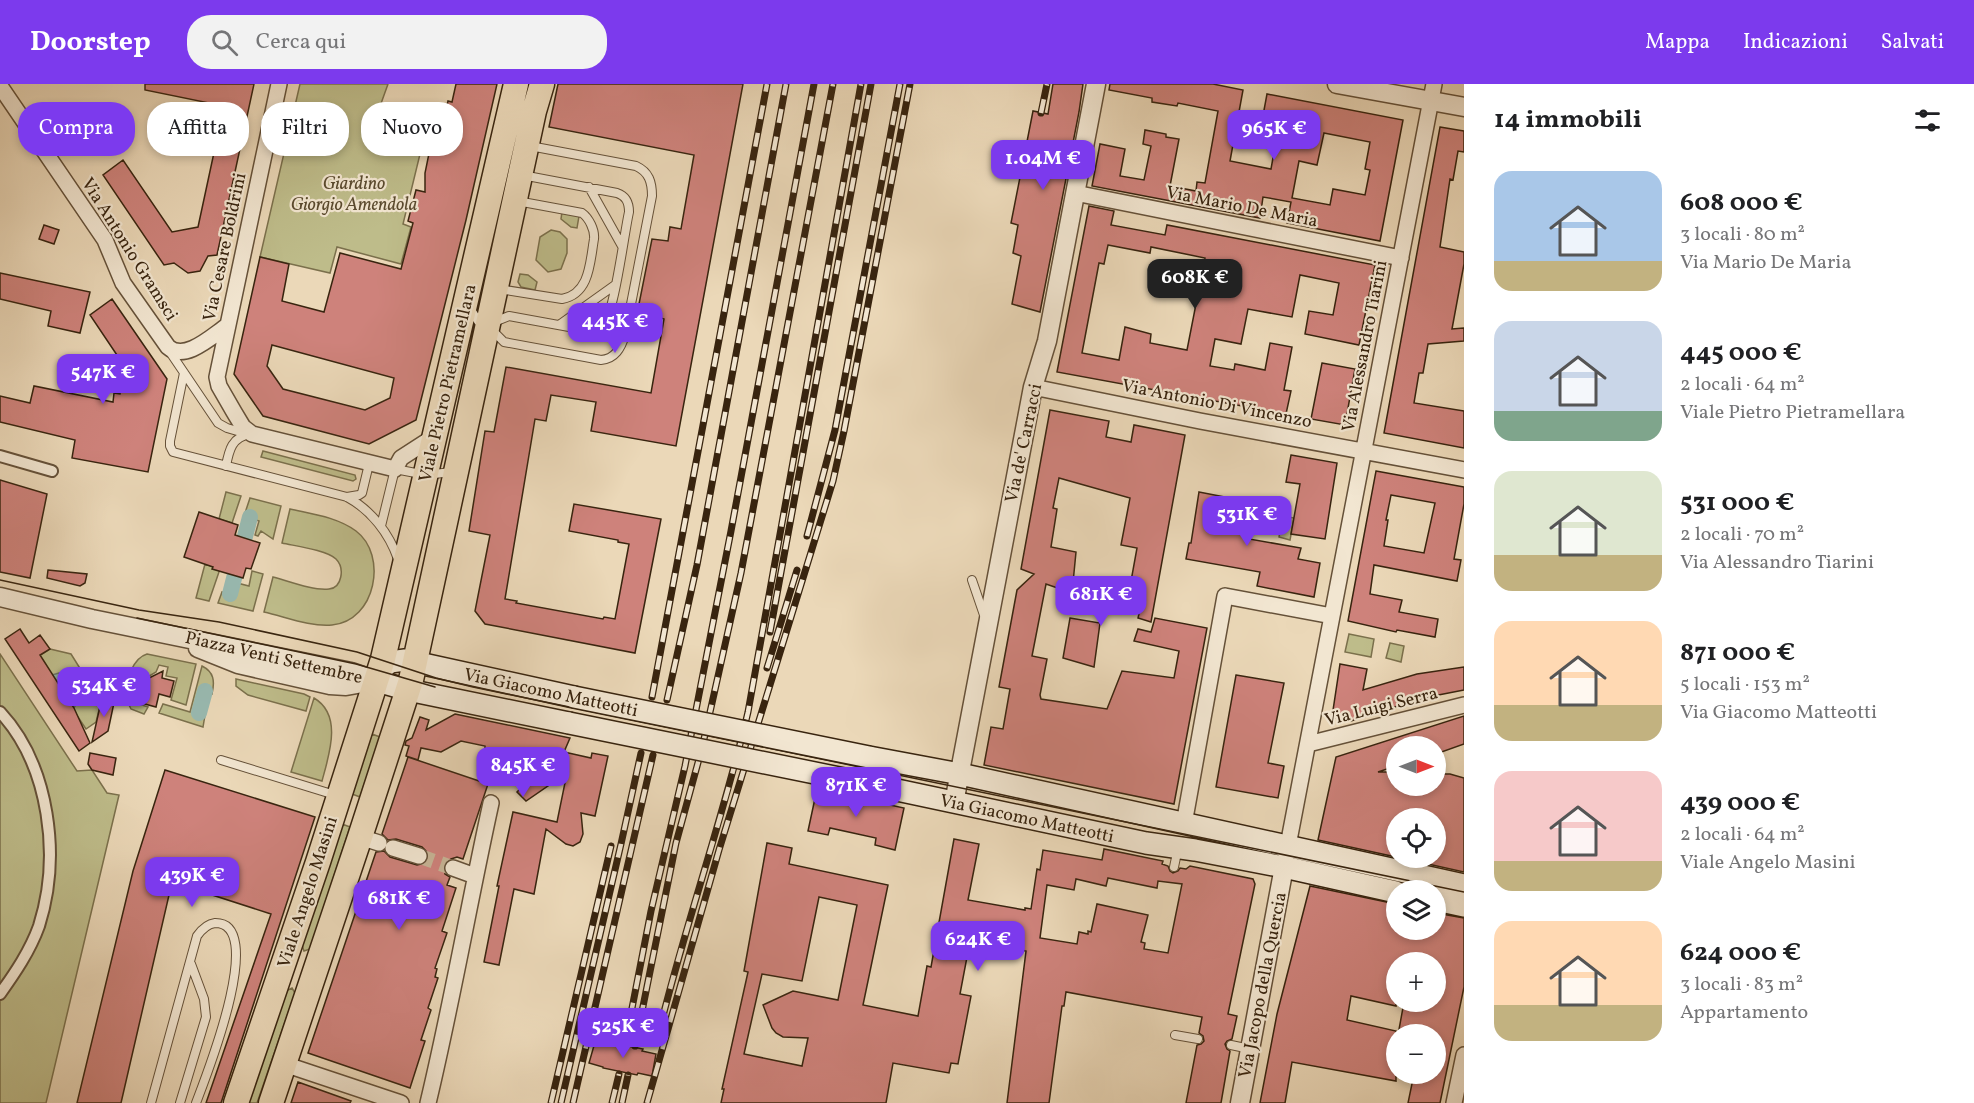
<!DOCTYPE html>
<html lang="it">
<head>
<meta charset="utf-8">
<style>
	:root { --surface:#fff; --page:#f2f2f2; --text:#202124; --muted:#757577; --accent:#7c3aed }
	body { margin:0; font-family:Vollkorn,serif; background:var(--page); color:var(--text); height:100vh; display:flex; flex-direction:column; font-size:22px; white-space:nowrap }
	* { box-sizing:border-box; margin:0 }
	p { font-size:20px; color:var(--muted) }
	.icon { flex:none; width:33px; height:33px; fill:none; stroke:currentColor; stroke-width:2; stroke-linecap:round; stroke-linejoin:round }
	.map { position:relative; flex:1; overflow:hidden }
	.panel { display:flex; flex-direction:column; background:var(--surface); width:510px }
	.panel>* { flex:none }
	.banner { position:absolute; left:18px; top:18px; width:570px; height:54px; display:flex; gap:12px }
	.needle { width:39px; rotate:90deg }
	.tools { position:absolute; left:1386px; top:652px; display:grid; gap:12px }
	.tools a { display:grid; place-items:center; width:60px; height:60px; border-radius:50%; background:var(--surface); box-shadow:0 3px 9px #0003; font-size:30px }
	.price { position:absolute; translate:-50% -51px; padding:0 14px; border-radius:12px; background:var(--accent); color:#fff; font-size:20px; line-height:39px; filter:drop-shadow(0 2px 3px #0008) }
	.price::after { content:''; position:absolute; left:50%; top:36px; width:18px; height:14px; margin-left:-9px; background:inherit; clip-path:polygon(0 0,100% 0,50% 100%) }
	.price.selected { background:#222; color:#fff }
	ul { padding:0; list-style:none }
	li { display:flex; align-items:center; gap:18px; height:150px; padding:0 30px }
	li span { display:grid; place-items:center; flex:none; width:168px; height:120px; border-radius:18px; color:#555 }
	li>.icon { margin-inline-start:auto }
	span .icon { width:72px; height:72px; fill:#fffc; stroke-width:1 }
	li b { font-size:26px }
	h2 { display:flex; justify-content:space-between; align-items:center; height:72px; padding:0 30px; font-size:26px }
	.tag { padding:0 21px; border-radius:24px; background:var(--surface); box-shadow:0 3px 9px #0003; font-size:21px; line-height:54px }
	.tag.selected { background:var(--accent); color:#fff }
	header { display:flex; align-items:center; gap:36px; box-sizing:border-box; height:84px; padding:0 30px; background:var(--accent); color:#fff }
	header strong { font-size:28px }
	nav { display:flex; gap:33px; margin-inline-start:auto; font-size:21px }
	.search { width:420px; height:54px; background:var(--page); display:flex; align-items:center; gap:15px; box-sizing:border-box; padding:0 21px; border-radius:24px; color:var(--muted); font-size:22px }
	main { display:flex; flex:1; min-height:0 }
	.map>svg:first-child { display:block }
	.green { fill:#bebc8a; stroke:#7b704c; stroke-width:1.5 }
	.water { fill:#98b9b0; stroke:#727d70; stroke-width:1.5 }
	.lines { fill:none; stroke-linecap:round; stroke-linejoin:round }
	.canal { stroke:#98b9b0; stroke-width:16 }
	.building { fill:#ce827b; stroke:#38240f; stroke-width:1.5; fill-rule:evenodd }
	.minor-tunnel { stroke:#c7b496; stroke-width:15; stroke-dasharray:15 8; stroke-linecap:butt }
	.service-casing { stroke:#655139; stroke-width:10 }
	.pedestrian-casing { stroke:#655139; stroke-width:14 }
	.minor-casing { stroke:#655139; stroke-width:18 }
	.tertiary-casing { stroke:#655139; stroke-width:21 }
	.secondary-casing { stroke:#38240f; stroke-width:24 }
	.primary-casing { stroke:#38240f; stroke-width:27 }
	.service { stroke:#f2e6d1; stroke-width:8 }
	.pedestrian { stroke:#f2e6d1; stroke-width:10 }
	.minor { stroke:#f2e6d1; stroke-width:15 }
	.tertiary { stroke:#f2e6d1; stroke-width:18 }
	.secondary { stroke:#f2e6d1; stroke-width:21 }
	.primary { stroke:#ebd8b8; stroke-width:24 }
	.tram { stroke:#38240f; stroke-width:1.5 }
	.rail-casing { stroke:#38240f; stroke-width:7 }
	.rail { stroke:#f2e6d1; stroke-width:4.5; stroke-dasharray:14; stroke-linecap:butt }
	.secondary-bridge-casing { stroke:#38240f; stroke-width:24; stroke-linecap:butt }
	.secondary-bridge { stroke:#f2e6d1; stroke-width:21 }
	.labels { text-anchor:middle; stroke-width:4.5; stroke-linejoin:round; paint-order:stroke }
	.park-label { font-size:18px; font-style:italic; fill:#5a4a2e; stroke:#f2e6d1 }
	.street-label { font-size:18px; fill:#38240f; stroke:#f2e6d1 }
</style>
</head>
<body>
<header>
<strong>Doorstep</strong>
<div class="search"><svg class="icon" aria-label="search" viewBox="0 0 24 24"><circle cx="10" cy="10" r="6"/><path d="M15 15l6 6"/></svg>Cerca qui</div>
<nav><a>Mappa</a><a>Indicazioni</a><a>Salvati</a></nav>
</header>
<main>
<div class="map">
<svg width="1464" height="1019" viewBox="0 0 1464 1019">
	<rect width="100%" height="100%" fill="#ebd8b8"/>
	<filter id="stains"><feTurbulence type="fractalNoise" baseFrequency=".00333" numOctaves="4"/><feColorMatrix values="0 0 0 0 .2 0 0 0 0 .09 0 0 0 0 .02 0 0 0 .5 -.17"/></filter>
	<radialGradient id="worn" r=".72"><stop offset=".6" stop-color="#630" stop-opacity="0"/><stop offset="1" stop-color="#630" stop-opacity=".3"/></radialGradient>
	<!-- green -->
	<path class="green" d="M300,0H388L374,39L392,41L391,64L421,66L403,140L411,143L401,180L337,163L330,189L260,173Z
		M562,128L579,132L577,144L571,143L561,135Z
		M551,146L560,148L567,155V169L561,185L548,188L536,176L540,153Z
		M520,190L528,191L537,198L535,206L521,203L518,198Z
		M263,367L355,391L356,395L353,397L261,373Z
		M226,408L241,412L232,439L219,435Z
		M250,414L281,422L273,455L261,447L258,452L255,451L259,437L244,432Z
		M290,425C312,430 337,433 356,447C388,471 376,537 332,541C310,543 286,533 264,528L273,493C288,497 314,507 329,505C342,504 345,484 336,475C327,466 295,462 282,459Z
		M1283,432L1294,434L1290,456L1279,453Z
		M205,480L220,485L209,517L196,514Z
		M252,487L263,490L253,527L218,519L222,508L234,511L237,499L249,502Z
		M1349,550L1374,555L1371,573L1345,568Z
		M1390,559L1404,562L1401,578L1386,574Z
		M50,565L71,570L101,618L96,638L86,645L38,573Z
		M0,570L77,687L92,686L107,709L119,711L46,1019H0Z
		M147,570L196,580L186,621L171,616L177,594L166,592L168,583L159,581L156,588L146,594L144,600L136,599L134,610L141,612L139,620L148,623L144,630L131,625C129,621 126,615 126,611C125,597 133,574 147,570Z
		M202,582C214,588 215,597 212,610L200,606L194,627L205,631L203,643L159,629L163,620L190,628Z
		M236,595L304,610L310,613L306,627L248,611L236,602Z
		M314,614C343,631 329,671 322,697L291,688Z
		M372,650L380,653L360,713L352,710Z
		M342,740L350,743L310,865L304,867L302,861Z
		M292,904L295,909L257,1019H248L286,907Z"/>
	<!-- water -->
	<path class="water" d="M59,589L66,590L80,612L74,624L52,591Z"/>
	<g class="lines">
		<!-- canal -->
		<path class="canal" d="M242,464L250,433
			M230,510L240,471
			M199,629L205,607"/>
	</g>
	<!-- building -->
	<path class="building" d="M145,0H254L217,171L208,172L200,187L188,189L174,179L164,181L103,91L123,76L172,148L198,143L224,22L145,6Z
		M456,0H497L466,136L416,336L369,360L263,332L234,290L260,173L289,180L282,217L324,228L340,169L401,185L413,139L408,137L416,106L425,108V89L433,50L392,47L393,22L446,26L448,17L452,18ZM272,261L394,294L390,314L365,326L283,305L267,282Z
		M558,0H743L676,362L591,347L596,318L551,311L546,337L535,335L505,515L517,517L516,519L603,535L604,533L615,535L629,460L618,458V456L569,447L574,420L661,435L635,569L485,540L475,527L490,451L469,447L485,347L494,348L506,283L651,309L664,235L654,232L656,223L639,220L652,155L668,157L670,143L681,145L694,71L549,43Z
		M1053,0H1083L1079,28L1040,228L1012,220L1021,172L1013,169L1018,141L1011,139L1033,27L1048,30Z
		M1110,0H1213L1243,6L1230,77L1271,85L1279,40L1262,37L1267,10L1403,36L1380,157L1287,139L1291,118L1263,113L1260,134L1092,102L1100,60L1125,65L1120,92L1144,96L1151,62L1143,60L1145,46L1166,50V53L1179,55L1170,102L1196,107L1197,98L1205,99L1218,27L1178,19L1177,22L1152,18V14L1109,6ZM1324,49L1370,58L1365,85L1370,86L1365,111L1333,105L1330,121L1292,114L1299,77L1317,81Z
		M1440,43L1464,47V68L1458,67L1453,96L1450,95L1440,163L1464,168V180L1452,245L1464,244V257L1428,260L1423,289H1419L1414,319L1464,327V364L1384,349Z
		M1089,122L1114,127L1111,141L1165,151L1167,141L1375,181L1359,261L1305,250L1309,227L1333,231L1339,199L1300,191L1292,233L1248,225L1241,260L1215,255L1210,282L1234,286L1235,280L1265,286L1270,259L1292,263L1284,306L1291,307L1286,330L1057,288ZM1108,161L1150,169L1151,163L1205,174L1187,266L1150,259L1151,250L1125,243L1119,276L1082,269L1099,179L1104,180Z
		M44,141L59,146L54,160L39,155Z
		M0,189L90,208L80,249L48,242L51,227L0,215Z
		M112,215L167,295L148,388L72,374L75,356L0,338V312L30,319L34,302L113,318L114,309L120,310L125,283L90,231Z
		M1322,279L1355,285L1345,341L1311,335Z
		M1050,326L1109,337L1106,353L1131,358L1134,341L1185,351L1151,538L1138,534L1141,521L1127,519L1137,464L1121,461L1130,414L1059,394L1053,424L1057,425L1051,463L1076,468L1072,509L1046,500L1032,572L1047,575L1040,611L1041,615L1107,625L1122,587L1174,594L1179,567L1134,557L1138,545L1151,548L1155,534L1207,544L1174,720L984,681L991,643L1003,645L1010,605L999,603L1017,506L1034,490L1021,485Z
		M1291,371L1337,379L1325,455L1291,450L1300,400L1286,398Z
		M1376,387L1464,403V420L1454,475L1461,476L1457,497L1374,481L1370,510L1402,516L1399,528L1438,535L1435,553L1397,546L1396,548L1348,537ZM1391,411L1435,419L1424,469L1384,462L1388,436H1386Z
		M0,396L47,410L30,494L0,488Z
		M1199,408L1256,419L1249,455L1301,464L1298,475L1320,479L1314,513L1257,502L1260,488L1186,475L1189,459H1191Z
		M199,428L238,441L235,451L260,459L251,485L246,484L243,494L212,485L213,483L184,473Z
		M48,486L87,490L85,499L80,502L47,494Z
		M1070,534L1100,539L1094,583L1063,574Z
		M20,545L29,559L40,551L50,565L40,571L74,624L90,659L79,667L5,555Z
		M1340,580L1367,585L1363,606L1417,590L1464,583V606L1423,614L1351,637L1332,633Z
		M163,587L162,594L174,597L170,613L159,610L156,623L141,619L143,611L135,609L137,600Z
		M1236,591L1284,599L1268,679L1284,682L1278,714L1216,703Z
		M115,614L108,647L92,658L101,618Z
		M455,630L570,654L564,668L591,674L592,669L608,672L595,732L581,729L583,750L580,758L573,762L566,760L546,745L534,810L514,805L499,881L484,878L499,802H497L513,728L557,738L567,689L526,717L517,708L537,688L489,678L491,666L485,665V662L461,657L441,668L421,664L418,676L406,672L409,662L405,661L406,657L412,654L420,633L429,636L426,646Z
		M1464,632V660L1436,670V663H1396V682L1378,688H1396V702H1436L1437,690H1450L1464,694V788L1401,774H1436V735H1396V773L1318,756L1336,673Z
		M90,669L116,674L113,691L92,686L88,680Z
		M408,673L488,700L463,775L457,773L451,775L444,781L445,790L450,793L447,801L456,804L442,847L447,849L435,884L437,885L435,893L438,894L428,924L431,926L421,956L425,957L410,1004L308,969L376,768L384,767L390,773L417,781L425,779L428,775V769L422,763L396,755L388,756L382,750Z
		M165,686L315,733L221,1019H206L271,830L172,798L121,1019H77L133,787Z
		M817,705L904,724L895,766L875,761L876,754L830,744L828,751L808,747Z
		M954,755L979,760L968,816L1025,826V824L1031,825L1037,785L1040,786L1043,766L1102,776L1104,765L1163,777L1162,780L1168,782L1170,787L1173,789L1178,787L1180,784L1186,785L1190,782L1253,795L1255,800L1228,930L1237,932L1232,955L1227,957L1225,960L1227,965L1230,967L1221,1019H1186L1197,961L1201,960L1204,957L1203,952L1199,949L1202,933L1066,908L1064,922H1062L1049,1019H1007L1026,867L970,857L960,910L971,912L958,980L951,979L949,989L893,979L886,1019H721L724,1005H722L748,888L744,887L767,759L792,764L789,780L888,801L863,921L918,932L927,882L931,883ZM1108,794L1157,804L1158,797L1182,800L1168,869L1144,865L1145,859L1141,858L1148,831L1097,820L1091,848L1088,847V850L1079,848L1077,860L1040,854L1047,801L1074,806L1076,795L1106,802ZM819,813L857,821L838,916L793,907L763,921L772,944L776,949L783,953L808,954L802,982L744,970L762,890L802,897Z
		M1310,802L1396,820V846H1436V829L1464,834V903L1440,1019H1408L1414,990H1436V951H1398L1404,918H1436V879H1396V922L1351,912L1347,936L1396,947V997L1292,978L1285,1019H1260L1277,930Z
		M595,958L608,960V958L643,965L642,967L656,970L652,992L638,989L637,991L603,984V983L589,979Z
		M298,998L351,1017L350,1019H291Z"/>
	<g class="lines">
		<!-- minor-tunnel -->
		<path class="minor-tunnel" d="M419,772L453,784"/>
		<!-- service casing -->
		<g class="service-casing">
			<path id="service" d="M589,103L622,162
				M499,205L562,215C590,210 590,178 594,155C595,146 589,134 582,129L517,117
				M471,226L478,237L487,241L504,258L601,276C615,275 621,264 625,251L652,112C652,98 649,88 636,82L530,62
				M494,238L509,232L591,247L601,246C614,234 624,150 629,128C629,118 626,112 617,109L522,91
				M559,241L615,201
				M170,268L218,339L227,344L244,349
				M184,289L170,357V362L173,368L347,413C371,426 389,449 398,475
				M226,382C229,366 232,353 250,350
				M347,413L359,411L362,409L369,380
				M381,442L395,385L426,391L451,388
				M972,496L985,534
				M221,676L335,711
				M1174,783L1178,764
				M1175,951L1198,955
				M1231,961L1250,965
				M151,1019L197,852C202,845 207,840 215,839C268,838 205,995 196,1019
				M180,1019L206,933L204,915L191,880"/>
		</g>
		<!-- pedestrian casing -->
		<g class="pedestrian-casing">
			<path id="pedestrian" d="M0,372L52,387
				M0,628C50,682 61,773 39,842C30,867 15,889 0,910"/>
		</g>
		<!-- minor casing -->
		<g class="minor-casing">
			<path id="minor" d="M279,0L217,293L219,302L234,328L243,343L252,350L395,385L401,374L435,352
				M0,2L105,156L123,199L168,263C185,278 212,252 227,242
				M1075,109L1401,174
				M1033,303L1200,337L1464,386
				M1308,660L1464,621
				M1184,740L1225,512L1332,532
				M360,753L379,759
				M393,764L419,772
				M1286,772L1434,0
				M453,784L475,792
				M284,980L401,1019
				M428,1019C452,919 469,819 491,719
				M1454,1019L1464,971"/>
		</g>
		<!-- tertiary casing -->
		<g class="tertiary-casing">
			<path id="tertiary" d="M1337,0L1464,23
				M0,513L92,535L351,588L377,597
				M198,564L238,580L330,601L346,602L374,597
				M954,719L1033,303L1047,257L1096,0
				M1240,1019L1284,783"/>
		</g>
		<!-- secondary casing -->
		<g class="secondary-casing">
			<path id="secondary" d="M380,586L390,578L405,576L574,613
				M377,597L408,606L569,639
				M869,673L960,690L1464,801
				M864,699L1146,759L1195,766L1284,783L1396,808
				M1436,816L1464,822"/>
		</g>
		<!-- primary casing -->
		<g class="primary-casing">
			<path id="primary" d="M236,1019L318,778L383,575L516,0
				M271,1019L360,753L411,596L534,27L542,0"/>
		</g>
		<!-- service -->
		<use href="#service" class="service"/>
		<!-- pedestrian -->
		<use href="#pedestrian" class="pedestrian"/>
		<!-- minor -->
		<use href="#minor" class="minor"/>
		<!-- tertiary -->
		<use href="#tertiary" class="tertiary"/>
		<!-- secondary -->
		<use href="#secondary" class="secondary"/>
		<!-- primary -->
		<use href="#primary" class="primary"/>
		<!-- tram -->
		<path class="tram" d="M0,496L139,526L219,538L357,568L436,594L473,603L1464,808
			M137,534L356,580L435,603"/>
		<!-- rail casing -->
		<g class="rail-casing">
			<path id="rail" d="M1041,29L1047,0
				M807,452L835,346L900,0
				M770,548L871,0
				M767,584L797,486
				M652,613L767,0
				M667,616L697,481L786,0
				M663,932C689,830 724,730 748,628L861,0
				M625,960L651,827L685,682L731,447L814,0
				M635,962L676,759L702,664L741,489L833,0
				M551,1019L611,762
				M561,1019L621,760L641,669
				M573,1019L653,671
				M612,1019L619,990
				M622,1019L628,991
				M647,1019L719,766L833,397L844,347L910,0"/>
		</g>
		<!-- rail -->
		<use href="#rail" class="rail"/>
		<!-- secondary-bridge casing -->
		<g class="secondary-bridge-casing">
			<path id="secondary-bridge" d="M574,613L869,673
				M569,639L864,699"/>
		</g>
		<!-- secondary-bridge -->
		<use href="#secondary-bridge" class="secondary-bridge"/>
	</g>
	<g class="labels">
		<!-- park labels -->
		<g class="park-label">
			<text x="354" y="105">Giardino<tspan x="354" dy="21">Giorgio Amendola</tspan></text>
		</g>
		<!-- street labels -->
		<g class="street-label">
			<text transform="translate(1242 122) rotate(11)" y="6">Via Mario De Maria</text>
			<text transform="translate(224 163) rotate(-78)" y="6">Via Cesare Boldrini</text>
			<text transform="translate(130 165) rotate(58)" y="6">Via Antonio Gramsci</text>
			<text transform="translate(1364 262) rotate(-79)" y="6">Via Alessandro Tiarini</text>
			<text transform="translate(447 299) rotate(-77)" y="6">Viale Pietro Pietramellara</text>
			<text transform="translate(1217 319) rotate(11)" y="6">Via Antonio Di Vincenzo</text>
			<text transform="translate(1023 359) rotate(-78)" y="6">Via de' Carracci</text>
			<text transform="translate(274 573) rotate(13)" y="6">Piazza Venti Settembre</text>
			<text transform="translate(551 608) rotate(12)" y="6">Via Giacomo Matteotti</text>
			<text transform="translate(1381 622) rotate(-14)" y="6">Via Luigi Serra</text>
			<text transform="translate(1027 734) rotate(12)" y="6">Via Giacomo Matteotti</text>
			<text transform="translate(307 808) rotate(-72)" y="6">Viale Angelo Masini</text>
			<text transform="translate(1262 901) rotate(-79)" y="6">Via Jacopo della Quercia</text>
		</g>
	</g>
	<rect width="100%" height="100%" filter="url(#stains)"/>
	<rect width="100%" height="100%" fill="url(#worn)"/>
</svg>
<div class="tools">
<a><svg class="needle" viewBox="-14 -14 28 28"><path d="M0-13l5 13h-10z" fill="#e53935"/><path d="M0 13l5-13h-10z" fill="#757577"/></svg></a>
<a><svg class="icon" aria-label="locate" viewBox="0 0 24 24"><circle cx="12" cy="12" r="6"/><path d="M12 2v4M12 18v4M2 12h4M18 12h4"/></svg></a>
<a><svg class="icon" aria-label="layers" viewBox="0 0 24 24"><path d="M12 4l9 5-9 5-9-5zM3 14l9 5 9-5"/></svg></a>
<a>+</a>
<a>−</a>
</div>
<b class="price" style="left:1274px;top:77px">965K €</b>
<b class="price" style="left:1043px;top:107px">1.04M €</b>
<b class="price selected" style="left:1195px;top:226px">608K €</b>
<b class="price" style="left:615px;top:270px">445K €</b>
<b class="price" style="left:103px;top:321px">547K €</b>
<b class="price" style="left:1247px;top:463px">531K €</b>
<b class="price" style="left:1101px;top:543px">681K €</b>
<b class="price" style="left:104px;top:634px">534K €</b>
<b class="price" style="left:523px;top:714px">845K €</b>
<b class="price" style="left:856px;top:734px">871K €</b>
<b class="price" style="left:192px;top:824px">439K €</b>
<b class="price" style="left:399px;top:847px">681K €</b>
<b class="price" style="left:978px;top:888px">624K €</b>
<b class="price" style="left:623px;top:975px">525K €</b>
<div class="banner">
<a class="tag selected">Compra</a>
<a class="tag">Affitta</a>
<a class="tag">Filtri</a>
<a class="tag">Nuovo</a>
</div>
</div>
<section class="panel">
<h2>14 immobili<svg class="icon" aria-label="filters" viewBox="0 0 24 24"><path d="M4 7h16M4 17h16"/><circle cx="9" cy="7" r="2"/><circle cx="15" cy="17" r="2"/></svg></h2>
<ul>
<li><span style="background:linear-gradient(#a9c7e8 75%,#c2b280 0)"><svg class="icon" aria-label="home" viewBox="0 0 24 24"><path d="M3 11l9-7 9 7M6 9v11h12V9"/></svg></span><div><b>608 000 €</b><p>3 locali · 80 m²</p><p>Via Mario De Maria</p></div></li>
<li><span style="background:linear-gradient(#c9d6e8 75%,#7fa58c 0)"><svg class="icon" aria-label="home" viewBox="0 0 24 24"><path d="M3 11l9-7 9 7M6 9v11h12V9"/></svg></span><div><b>445 000 €</b><p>2 locali · 64 m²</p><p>Viale Pietro Pietramellara</p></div></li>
<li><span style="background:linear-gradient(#dfe7d0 70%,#c2b280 0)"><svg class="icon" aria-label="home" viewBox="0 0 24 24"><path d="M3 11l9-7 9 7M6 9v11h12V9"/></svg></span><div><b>531 000 €</b><p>2 locali · 70 m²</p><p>Via Alessandro Tiarini</p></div></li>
<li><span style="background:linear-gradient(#ffd9b3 70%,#c2b280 0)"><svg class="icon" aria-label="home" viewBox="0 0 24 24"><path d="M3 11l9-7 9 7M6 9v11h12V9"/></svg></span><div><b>871 000 €</b><p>5 locali · 153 m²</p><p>Via Giacomo Matteotti</p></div></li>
<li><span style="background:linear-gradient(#f6c9c9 75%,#c2b280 0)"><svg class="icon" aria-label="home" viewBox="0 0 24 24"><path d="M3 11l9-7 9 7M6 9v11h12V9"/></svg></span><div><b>439 000 €</b><p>2 locali · 64 m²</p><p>Viale Angelo Masini</p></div></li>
<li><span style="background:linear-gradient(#ffd9b3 70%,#c2b280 0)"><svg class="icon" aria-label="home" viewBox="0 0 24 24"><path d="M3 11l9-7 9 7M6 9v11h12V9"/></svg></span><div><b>624 000 €</b><p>3 locali · 83 m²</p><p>Appartamento</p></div></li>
</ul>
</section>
</main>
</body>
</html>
